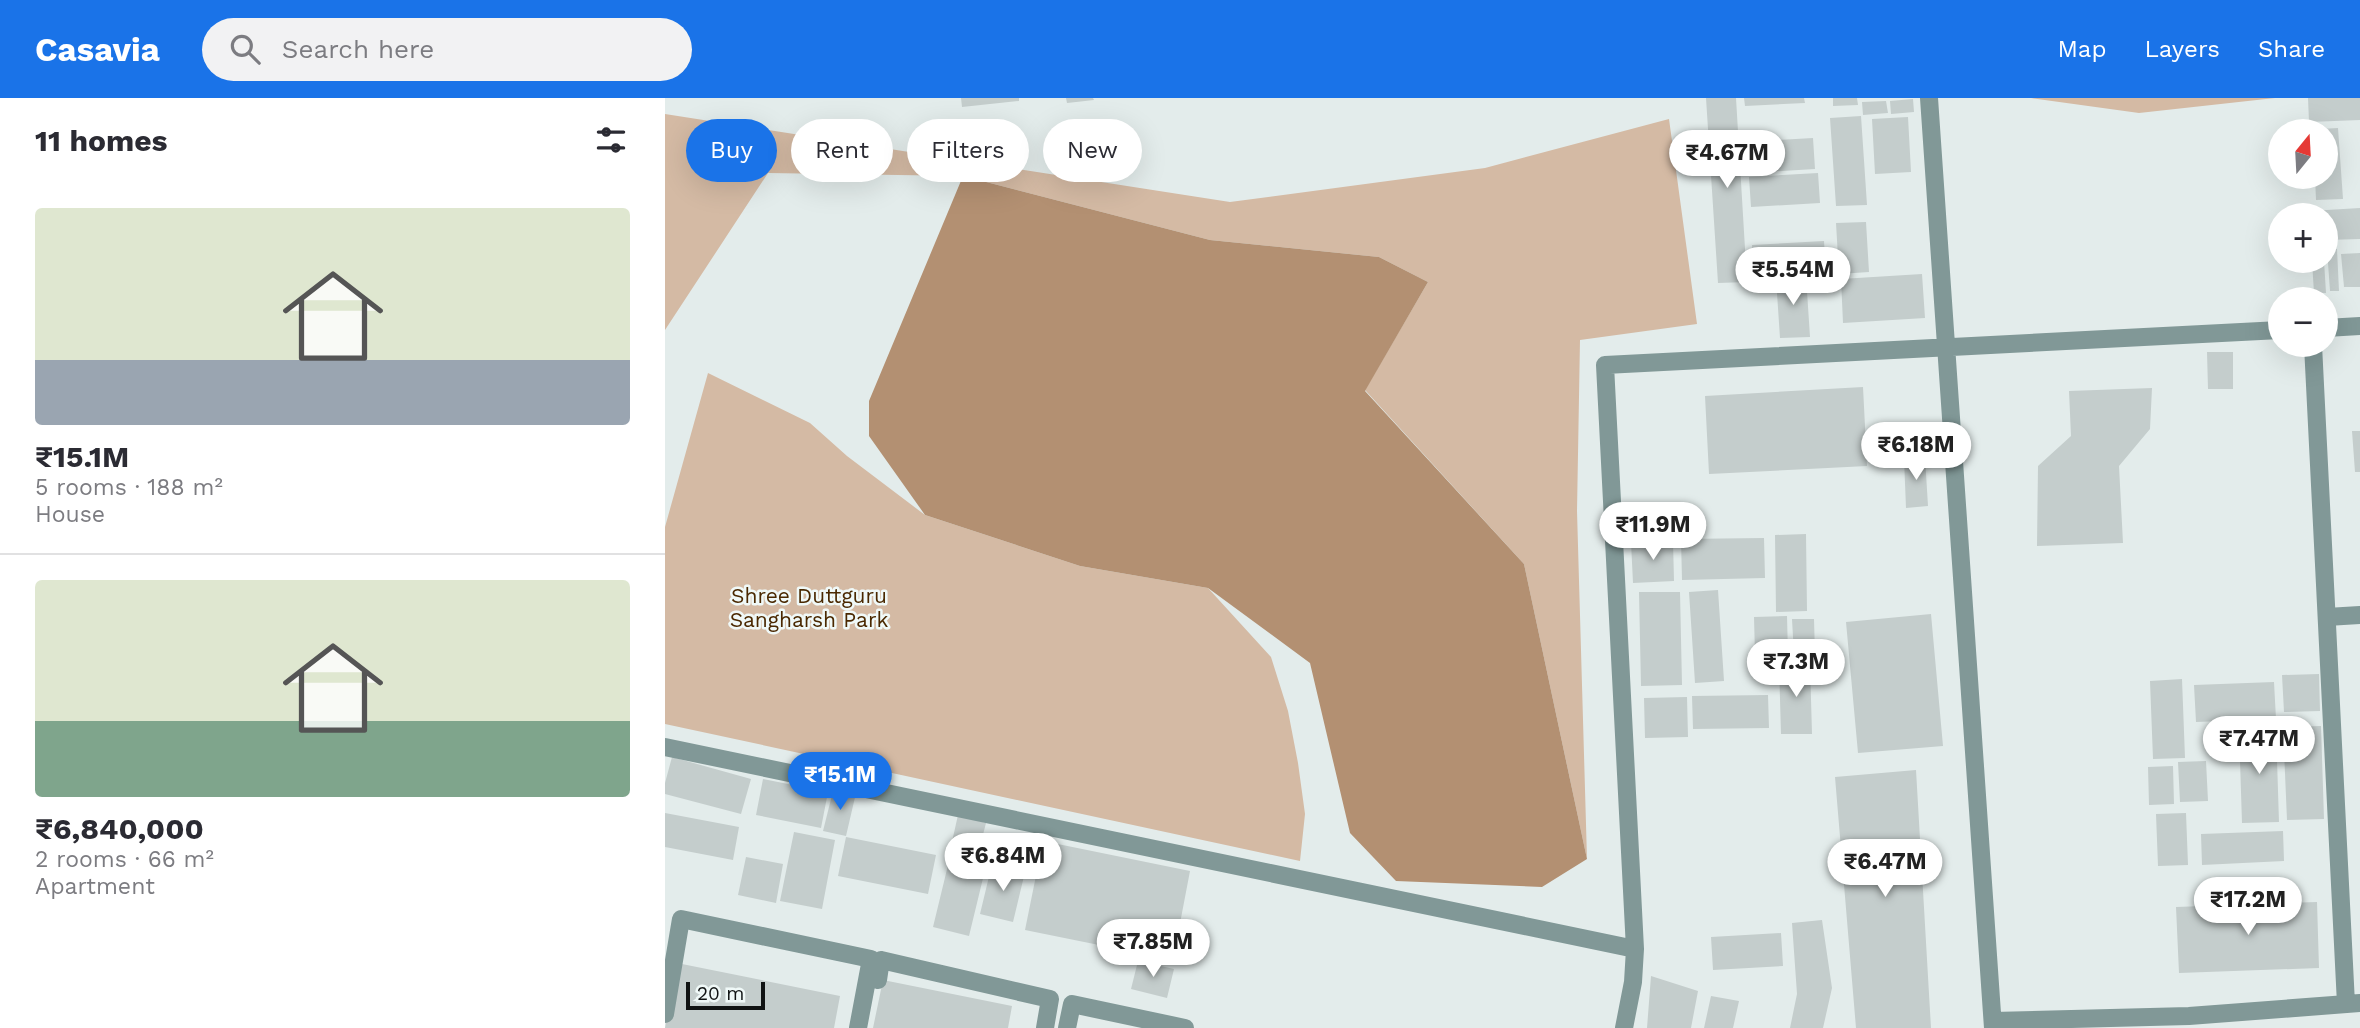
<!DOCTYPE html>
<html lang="en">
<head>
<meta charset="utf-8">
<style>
	:root { --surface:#fff; --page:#f2f2f3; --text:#2b2b33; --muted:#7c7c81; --line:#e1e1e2; --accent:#1a73e8 }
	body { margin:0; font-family:"Work Sans",sans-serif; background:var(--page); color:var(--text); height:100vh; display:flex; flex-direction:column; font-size:26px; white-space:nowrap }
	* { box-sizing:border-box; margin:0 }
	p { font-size:23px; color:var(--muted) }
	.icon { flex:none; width:38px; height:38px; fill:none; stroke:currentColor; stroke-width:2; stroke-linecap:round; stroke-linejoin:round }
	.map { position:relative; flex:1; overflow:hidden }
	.drawer { display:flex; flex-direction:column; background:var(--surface); width:665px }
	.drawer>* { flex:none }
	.hud { position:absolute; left:21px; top:21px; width:665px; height:63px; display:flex; gap:14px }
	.needle { width:46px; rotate:18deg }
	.buttons { position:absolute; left:1603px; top:21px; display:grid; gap:14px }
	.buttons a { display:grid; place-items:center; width:70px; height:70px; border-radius:50%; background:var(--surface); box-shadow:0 7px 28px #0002; font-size:35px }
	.scale { position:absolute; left:21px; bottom:18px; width:79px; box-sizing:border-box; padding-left:7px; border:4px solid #101313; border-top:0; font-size:19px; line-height:24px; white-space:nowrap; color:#101313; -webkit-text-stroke:5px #f0f9f8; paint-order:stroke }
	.price { position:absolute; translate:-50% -60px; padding:0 16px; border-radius:24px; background:#fff; color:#222; font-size:23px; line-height:46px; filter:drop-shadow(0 2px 4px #0008) }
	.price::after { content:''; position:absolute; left:50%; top:42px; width:21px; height:16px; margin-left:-10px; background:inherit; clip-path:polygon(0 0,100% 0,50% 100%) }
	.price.current { background:var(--accent); color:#fff }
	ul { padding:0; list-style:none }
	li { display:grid; align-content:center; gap:14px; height:371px; padding:0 35px }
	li+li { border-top:2px solid var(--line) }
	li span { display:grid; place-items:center; height:217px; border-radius:7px; color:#555 }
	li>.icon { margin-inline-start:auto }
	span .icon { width:126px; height:126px; fill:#fffc; stroke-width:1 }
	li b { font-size:30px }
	h2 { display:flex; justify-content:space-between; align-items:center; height:84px; padding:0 35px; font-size:30px }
	.tag { padding:0 24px; border-radius:32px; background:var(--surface); box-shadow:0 7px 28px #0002; font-size:24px; line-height:63px }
	.tag.current { background:var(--accent); color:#fff }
	header { display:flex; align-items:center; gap:42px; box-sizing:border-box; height:98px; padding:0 35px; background:var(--accent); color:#fff }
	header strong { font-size:33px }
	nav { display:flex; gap:38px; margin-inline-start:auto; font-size:24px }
	.search { width:490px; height:63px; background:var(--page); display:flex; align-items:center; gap:18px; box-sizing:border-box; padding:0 24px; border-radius:38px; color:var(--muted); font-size:26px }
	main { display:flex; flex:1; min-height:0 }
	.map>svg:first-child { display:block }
	.green { fill:#d4baa4 }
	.water { fill:#b39072 }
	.building { fill:#c4cdcc }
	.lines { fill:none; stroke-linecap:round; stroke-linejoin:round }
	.minor { stroke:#819897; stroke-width:18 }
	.labels { text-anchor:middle; stroke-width:5; stroke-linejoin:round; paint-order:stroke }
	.park-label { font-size:21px; fill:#4a2800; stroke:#f0f9f8 }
</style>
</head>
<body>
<header>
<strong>Casavia</strong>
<div class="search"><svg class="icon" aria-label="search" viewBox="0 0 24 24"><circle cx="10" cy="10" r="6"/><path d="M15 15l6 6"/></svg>Search here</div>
<nav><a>Map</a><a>Layers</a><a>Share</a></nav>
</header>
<main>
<section class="drawer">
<h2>11 homes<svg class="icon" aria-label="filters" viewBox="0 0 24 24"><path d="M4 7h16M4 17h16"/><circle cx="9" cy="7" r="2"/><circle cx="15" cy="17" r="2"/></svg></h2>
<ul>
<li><span style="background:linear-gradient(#dfe7d0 70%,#9aa5b1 0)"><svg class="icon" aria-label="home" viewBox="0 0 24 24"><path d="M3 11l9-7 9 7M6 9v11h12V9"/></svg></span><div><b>₹15.1M</b><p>5 rooms · 188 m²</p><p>House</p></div></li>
<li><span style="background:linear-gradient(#dfe7d0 65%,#7fa58c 0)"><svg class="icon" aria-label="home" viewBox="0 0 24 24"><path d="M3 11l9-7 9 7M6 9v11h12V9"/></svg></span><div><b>₹6,840,000</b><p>2 rooms · 66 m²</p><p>Apartment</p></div></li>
</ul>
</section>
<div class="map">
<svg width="1695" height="930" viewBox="0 0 1695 930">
	<rect width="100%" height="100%" fill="#e3eceb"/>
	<!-- green -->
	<path class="green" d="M1366,0H1610L1474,15Z
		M0,16L565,104L820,70L1004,21L1032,226L915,242L912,413L922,761L859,466L700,292L763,184L714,159L545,142L298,78L103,75L0,232Z
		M43,275L145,325L182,358L260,417L415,468L543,490L606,559L623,613L633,665L640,716L635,763L0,626V429Z"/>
	<!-- water -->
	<path class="water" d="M298,78L545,142L714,159L763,184L700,293L859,466L922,761L877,789L731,783L685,735L645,565L543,490L415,468L260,417L204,338V303Z"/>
	<!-- building -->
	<path class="building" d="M296,0H354V3L297,9Z
		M401,0H428L429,2L402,5Z
		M1041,0H1071L1082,184L1053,185Z
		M1079,0H1139L1140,5L1080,8Z
		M1168,0H1192L1193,7L1168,8Z
		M1643,0H1695V22L1644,24Z
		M1248,1L1249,14L1226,16L1225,3Z
		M1221,3L1223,15L1198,17L1197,4Z
		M1196,18L1202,107L1171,108L1165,20Z
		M1243,19L1246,74L1210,76L1207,21Z
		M1673,30L1678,101L1651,102L1650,79H1661V33H1655V31Z
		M1148,40L1150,71L1084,75L1082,44Z
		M1153,75L1155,105L1086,109L1084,79Z
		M1695,110V141L1661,142V117H1645V113Z
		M1201,124L1204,174L1174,176L1171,125Z
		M1159,143L1161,175L1089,179L1087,147Z
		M1662,151H1672L1674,193H1665Z
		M1695,155V189H1679L1676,156Z
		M1647,163H1659L1661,195H1649Z
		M1257,176L1260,220L1178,225L1176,181Z
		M1141,178L1145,239L1115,240L1111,180Z
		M1542,254H1568V291H1543Z
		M1198,289L1202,368L1044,376L1040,298Z
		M1487,290L1485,331L1454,368L1458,445L1372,448L1373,368L1406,338L1404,293Z
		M1687,333H1695V374H1690Z
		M1260,359L1263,408L1241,410L1239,360Z
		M1141,436L1142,513L1111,514L1110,437Z
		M1099,440L1100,480L1017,482L1016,441Z
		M1008,443L1009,483L968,485L966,444Z
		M1053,492L1059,583L1030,585L1024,494Z
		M974,494H1015L1017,587L976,588Z
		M1266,516L1278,648L1193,655L1181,524Z
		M1122,518L1123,556L1090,557L1089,519Z
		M1127,521H1149L1150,556L1129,557Z
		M1145,566L1147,636H1116L1114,567Z
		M1654,576L1655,613L1619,614L1617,577Z
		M1517,581L1520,660L1488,661L1485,583Z
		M1609,584L1611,621L1531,624L1529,587Z
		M1103,597L1104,630L1028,631L1027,598Z
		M1022,599L1023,639L980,640L979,600Z
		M1656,628L1659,721L1622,722L1618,629Z
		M1611,630L1614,724L1577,725L1574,631Z
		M7,659L86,681L76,716L0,696V685Z
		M1541,663L1543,703L1515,704L1513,664Z
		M1508,668L1509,706L1484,707L1483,669Z
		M1251,672L1266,930H1191L1170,679Z
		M98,681L163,694L156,730L91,717Z
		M169,689L191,695L181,738L158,733Z
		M0,715L74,729L68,762L0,749Z
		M1521,715L1523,767L1493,768L1491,716Z
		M293,717L321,725L311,764L284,757Z
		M1618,733L1619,763L1537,767L1536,736Z
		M129,734L170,742L157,811L115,803Z
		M181,739L271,757L263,796L173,778Z
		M378,743L525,773L508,862L360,832Z
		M81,759L118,766L111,805L73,797Z
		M284,763L320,772L304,838L268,829Z
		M327,766L360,774L348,824L315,816Z
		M1652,804L1654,870L1514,875L1511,809Z
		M1157,822L1167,890L1158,930H1125L1132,896L1127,825Z
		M1116,835L1118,868L1048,872L1046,839Z
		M473,863L509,871L502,900L466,891Z
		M12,865L175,898L169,930H0Z
		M986,878L1033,893L1026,930H982Z
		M218,882L347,908L343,930H208Z
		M1046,898L1074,903L1068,930H1039Z"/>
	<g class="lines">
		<!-- minor -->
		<path class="minor" d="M1264,0L1328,930
			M1661,230L1695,228
			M1648,247L1681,906
			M1662,519L1695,517
			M0,649L970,851L968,884L959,930
			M970,851L940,267L1615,232
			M213,882L216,862L385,901L380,930
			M0,916L16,821L206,861L193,930
			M1328,923L1524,918L1695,905
			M402,930L407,906L520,930"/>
	</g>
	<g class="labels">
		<!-- park labels -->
		<g class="park-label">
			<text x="144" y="505">Shree Duttguru<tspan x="144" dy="24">Sangharsh Park</tspan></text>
		</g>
	</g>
</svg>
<div class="buttons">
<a><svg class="needle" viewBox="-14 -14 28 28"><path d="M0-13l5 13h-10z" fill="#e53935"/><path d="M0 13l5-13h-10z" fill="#7c7c81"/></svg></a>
<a>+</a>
<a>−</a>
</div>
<div class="scale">20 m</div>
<b class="price" style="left:1062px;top:92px">₹4.67M</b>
<b class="price" style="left:1128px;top:209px">₹5.54M</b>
<b class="price" style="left:1251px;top:384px">₹6.18M</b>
<b class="price" style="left:988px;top:464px">₹11.9M</b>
<b class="price" style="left:1131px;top:601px">₹7.3M</b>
<b class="price" style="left:1594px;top:678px">₹7.47M</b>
<b class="price current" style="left:175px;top:714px">₹15.1M</b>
<b class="price" style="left:338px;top:795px">₹6.84M</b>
<b class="price" style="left:1220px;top:801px">₹6.47M</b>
<b class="price" style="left:1583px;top:839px">₹17.2M</b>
<b class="price" style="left:488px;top:881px">₹7.85M</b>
<div class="hud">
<a class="tag current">Buy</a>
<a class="tag">Rent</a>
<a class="tag">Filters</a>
<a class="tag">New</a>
</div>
</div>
</main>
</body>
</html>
